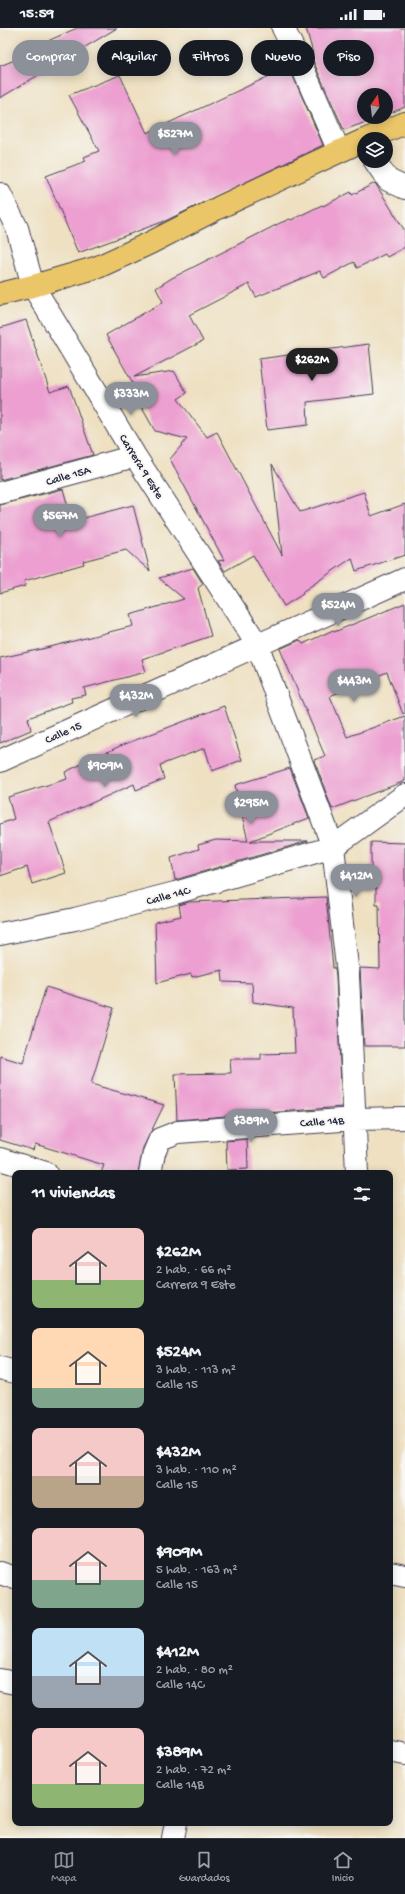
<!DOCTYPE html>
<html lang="es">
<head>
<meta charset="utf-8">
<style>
	:root { --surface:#171b24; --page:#242831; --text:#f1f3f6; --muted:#9ea1a6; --line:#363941; --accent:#8c9099 }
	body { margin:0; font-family:"Gochi Hand",sans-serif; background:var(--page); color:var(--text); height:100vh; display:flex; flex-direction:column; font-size:15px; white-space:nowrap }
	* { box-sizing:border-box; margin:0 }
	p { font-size:13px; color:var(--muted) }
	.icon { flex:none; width:22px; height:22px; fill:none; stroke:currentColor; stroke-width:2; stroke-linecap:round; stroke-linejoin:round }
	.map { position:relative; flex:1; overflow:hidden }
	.sheet { position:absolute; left:12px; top:1142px; width:381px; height:656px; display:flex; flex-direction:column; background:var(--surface); border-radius:8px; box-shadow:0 2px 10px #0003 }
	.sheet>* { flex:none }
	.banner { position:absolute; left:12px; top:12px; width:381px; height:36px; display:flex; gap:8px }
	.needle { width:26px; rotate:14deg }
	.controls { position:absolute; left:357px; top:60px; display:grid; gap:8px }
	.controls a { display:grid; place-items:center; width:36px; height:36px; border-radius:50%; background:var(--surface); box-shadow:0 2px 10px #0003; font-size:20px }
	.price { position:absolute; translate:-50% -34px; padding:0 9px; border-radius:14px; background:var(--accent); color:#fff; font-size:13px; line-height:26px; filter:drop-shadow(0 1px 2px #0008) }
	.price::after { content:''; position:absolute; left:50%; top:24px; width:12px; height:9px; margin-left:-6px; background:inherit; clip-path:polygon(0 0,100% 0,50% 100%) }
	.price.on { background:#222; color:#fff }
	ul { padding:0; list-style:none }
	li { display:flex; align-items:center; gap:12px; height:100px; padding:0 20px }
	li span { display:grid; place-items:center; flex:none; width:112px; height:80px; border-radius:8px; color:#555 }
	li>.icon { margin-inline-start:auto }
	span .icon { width:48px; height:48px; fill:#fffc; stroke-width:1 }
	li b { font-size:17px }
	h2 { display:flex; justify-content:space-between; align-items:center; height:48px; padding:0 20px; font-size:17px }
	.chip { padding:0 14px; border-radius:18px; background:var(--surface); box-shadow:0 2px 10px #0003; font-size:14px; line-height:36px }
	.chip.on { background:var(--accent); color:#fff }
	.status { display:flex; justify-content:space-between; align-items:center; height:28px; padding:0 20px; background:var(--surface); direction:ltr }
	.status svg { height:11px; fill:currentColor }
	.tab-bar { display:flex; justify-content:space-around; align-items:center; height:56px; border-top:1px solid var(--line); background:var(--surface); font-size:11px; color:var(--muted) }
	.tab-bar a { display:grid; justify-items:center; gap:2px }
	.tab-bar .on { color:var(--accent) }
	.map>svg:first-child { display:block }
	.building { fill:#ec9fd0 }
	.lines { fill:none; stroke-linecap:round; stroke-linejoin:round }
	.minor-casing { stroke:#413e4f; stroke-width:24 }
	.major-casing { stroke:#413e4f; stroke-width:24 }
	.minor { stroke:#fff; stroke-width:22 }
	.major { stroke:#ebc669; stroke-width:22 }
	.labels { text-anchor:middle; stroke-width:4; stroke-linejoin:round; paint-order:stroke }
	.street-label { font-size:12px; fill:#22223b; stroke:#f6f6f2 }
</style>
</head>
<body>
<div class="status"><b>15:59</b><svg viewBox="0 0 49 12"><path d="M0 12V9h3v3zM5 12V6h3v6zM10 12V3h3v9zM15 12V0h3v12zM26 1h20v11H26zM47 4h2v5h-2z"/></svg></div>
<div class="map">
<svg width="405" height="1810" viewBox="0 0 405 1810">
	<rect width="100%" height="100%" fill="#f6f6f2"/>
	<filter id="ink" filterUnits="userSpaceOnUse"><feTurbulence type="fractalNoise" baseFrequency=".025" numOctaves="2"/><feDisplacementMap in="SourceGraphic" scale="8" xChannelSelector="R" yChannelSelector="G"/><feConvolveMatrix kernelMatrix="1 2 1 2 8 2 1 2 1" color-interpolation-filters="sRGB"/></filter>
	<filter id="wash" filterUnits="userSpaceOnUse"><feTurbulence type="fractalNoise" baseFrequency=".012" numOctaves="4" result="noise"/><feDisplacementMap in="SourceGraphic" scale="16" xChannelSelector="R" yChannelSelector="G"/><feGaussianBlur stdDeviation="0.9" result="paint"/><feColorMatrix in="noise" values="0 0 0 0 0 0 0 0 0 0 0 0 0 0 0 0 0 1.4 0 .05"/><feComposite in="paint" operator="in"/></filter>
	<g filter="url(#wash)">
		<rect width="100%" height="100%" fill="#eee0c1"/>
		<g id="blocks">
			<!-- building -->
			<path class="building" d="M77,0H117L0,70V38L44,20L41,16Z
				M306,0H405V79L386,87V67H364V89H380L344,102L310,26L313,25Z
				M289,39L323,117L165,193L78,225L46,148L86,133L84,129L99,123L69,67L120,47L147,105Z
				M375,155L405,203V219L387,229L385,226L357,240L354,234L324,250L320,243L256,269L249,256L189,287L203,313L134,349L174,343L187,365L178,371L207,409L217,404L282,527L272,436L300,484L364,464L371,488L405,476V527L356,543L352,530L302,564L303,566L284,578L253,527L225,543L218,533L224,532L170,431L187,411L155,403L141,378L145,377L106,307L163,274L156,260L172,250L280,195L290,191L291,192L322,177L323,178L351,164L352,167Z
				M26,292L50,364L69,358L93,427L0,452V300Z
				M369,316L374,366L307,374L308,397L267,402L259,331Z
				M63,461L72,493L133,477L150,543L126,522L83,533L84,536L24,553L25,558L0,565V477Z
				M193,540L203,556L198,560L211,608L142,631L146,644L84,660L86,667L71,670L72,674L28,690L31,702L0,715V630L42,621L133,598L130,587L184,571L159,550Z
				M405,575V685L403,686L387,644L330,668L347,709L405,688V753L332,781L314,732L325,728L280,621L300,612L303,616L333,602L334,604Z
				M224,678L242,732L212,743L205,720L160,737L164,751L136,762L134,756L49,794L66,845L32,856L27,839L0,848V796L14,791L8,769L67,751L65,744L120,718Z
				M290,740L309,790L250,813H308L175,852L171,830L199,821L198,817L216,812L248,813L235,757Z
				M371,814L405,815V1018H364L360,940L380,941L379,877H376V859L371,858Z
				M326,869L333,940H335L336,948L342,1079L177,1092L175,1046L231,1045L230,1031H261V1026L295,1025L293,980L253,974L252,955L223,954L222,942L192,949L191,946L157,955L155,894L181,888L179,877L189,874Z
				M46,959L114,980L91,1056L164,1077L143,1120L138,1145H101L104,1137L35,1116L33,1122L0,1112V1028L23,1035Z
				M247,1111L248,1141L227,1142L226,1113Z"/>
		</g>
	</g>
	<g filter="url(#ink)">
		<use href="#blocks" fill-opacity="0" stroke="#413e4f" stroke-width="1"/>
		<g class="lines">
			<!-- minor casing -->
			<g class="minor-casing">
				<path id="minor" d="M283,0L300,34L339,123
					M375,133L388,152L405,160
					M0,166L17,200L33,258L135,428L257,616L333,819L348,947L357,1145
					M0,465L135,428
					M0,733L405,551
					M0,906L75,891L175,865L333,819L405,767
					M0,1131L46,1145
					M150,1145L154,1125L160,1111L178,1104L355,1091L405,1090
					M0,1340L15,1344
					M0,1545L15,1550
					M390,1545L405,1548
					M0,1652L15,1655
					M390,1723L405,1726
					M173,1810L176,1795"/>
			</g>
			<!-- major casing -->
			<g class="major-casing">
				<path id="major" d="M367,111L405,95
					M0,266L33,258L98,239L150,215L220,179L364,112"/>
			</g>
			<!-- minor -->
			<use href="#minor" class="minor"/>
			<!-- major -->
			<use href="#major" class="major"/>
		</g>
	</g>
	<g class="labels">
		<!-- street labels -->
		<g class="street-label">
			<text transform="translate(142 438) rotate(58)" y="4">Carrera 9 Este</text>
			<text transform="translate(68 447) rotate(-16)" y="4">Calle 15A</text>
			<text transform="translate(63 704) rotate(-24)" y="4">Calle 15</text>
			<text transform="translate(168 867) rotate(-15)" y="4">Calle 14C</text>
			<text transform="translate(322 1093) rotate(-4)" y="4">Calle 14B</text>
		</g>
	</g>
</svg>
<div class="controls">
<a><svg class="needle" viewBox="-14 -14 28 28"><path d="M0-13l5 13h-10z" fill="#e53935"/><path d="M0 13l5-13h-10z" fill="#9ea1a6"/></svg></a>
<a><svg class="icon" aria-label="layers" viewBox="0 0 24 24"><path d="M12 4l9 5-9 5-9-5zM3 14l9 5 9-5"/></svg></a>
</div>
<b class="price" style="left:175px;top:128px">$527M</b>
<b class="price on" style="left:312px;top:354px">$262M</b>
<b class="price" style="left:131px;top:388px">$333M</b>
<b class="price" style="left:60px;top:510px">$567M</b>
<b class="price" style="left:338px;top:599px">$524M</b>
<b class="price" style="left:354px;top:675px">$443M</b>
<b class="price" style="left:136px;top:690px">$432M</b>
<b class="price" style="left:105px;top:760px">$909M</b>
<b class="price" style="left:251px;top:797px">$295M</b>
<b class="price" style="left:356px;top:870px">$412M</b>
<b class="price" style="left:251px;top:1115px">$389M</b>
<div class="banner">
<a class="chip on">Comprar</a>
<a class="chip">Alquilar</a>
<a class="chip">Filtros</a>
<a class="chip">Nuevo</a>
<a class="chip">Piso</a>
</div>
<section class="sheet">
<h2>11 viviendas<svg class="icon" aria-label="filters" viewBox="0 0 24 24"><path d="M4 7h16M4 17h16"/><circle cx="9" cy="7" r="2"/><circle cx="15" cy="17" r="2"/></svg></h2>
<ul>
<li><span style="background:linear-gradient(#f6c9c9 65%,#8fb573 0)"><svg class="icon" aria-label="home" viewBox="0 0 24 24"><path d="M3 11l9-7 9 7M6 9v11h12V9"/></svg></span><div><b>$262M</b><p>2 hab. · 66 m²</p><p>Carrera 9 Este</p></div></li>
<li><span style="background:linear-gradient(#ffd9b3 75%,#7fa58c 0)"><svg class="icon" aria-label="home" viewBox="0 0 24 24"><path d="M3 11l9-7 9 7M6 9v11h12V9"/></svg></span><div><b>$524M</b><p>3 hab. · 113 m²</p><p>Calle 15</p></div></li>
<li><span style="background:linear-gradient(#f6c9c9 60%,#b9a48a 0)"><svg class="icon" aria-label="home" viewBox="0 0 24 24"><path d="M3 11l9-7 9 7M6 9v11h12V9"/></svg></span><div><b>$432M</b><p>3 hab. · 110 m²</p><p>Calle 15</p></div></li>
<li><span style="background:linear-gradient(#f6c9c9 65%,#7fa58c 0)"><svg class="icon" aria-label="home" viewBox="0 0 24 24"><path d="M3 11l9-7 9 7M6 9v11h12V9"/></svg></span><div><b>$909M</b><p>5 hab. · 163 m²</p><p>Calle 15</p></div></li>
<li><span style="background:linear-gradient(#bfe0f5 60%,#9aa5b1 0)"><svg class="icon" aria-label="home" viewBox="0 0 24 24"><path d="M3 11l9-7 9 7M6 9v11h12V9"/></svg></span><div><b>$412M</b><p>2 hab. · 80 m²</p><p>Calle 14C</p></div></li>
<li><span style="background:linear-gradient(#f6c9c9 70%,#8fb573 0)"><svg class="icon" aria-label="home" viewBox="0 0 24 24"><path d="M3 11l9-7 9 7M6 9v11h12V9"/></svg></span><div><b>$389M</b><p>2 hab. · 72 m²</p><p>Calle 14B</p></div></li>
</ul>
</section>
</div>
<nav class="tab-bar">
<a class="on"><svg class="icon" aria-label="map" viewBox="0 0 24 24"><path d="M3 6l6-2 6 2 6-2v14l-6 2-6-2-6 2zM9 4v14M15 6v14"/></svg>Mapa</a>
<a><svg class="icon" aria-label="saved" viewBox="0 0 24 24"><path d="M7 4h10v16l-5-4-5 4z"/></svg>Guardados</a>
<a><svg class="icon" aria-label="home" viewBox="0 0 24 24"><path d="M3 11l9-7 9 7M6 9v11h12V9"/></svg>Inicio</a>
</nav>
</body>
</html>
